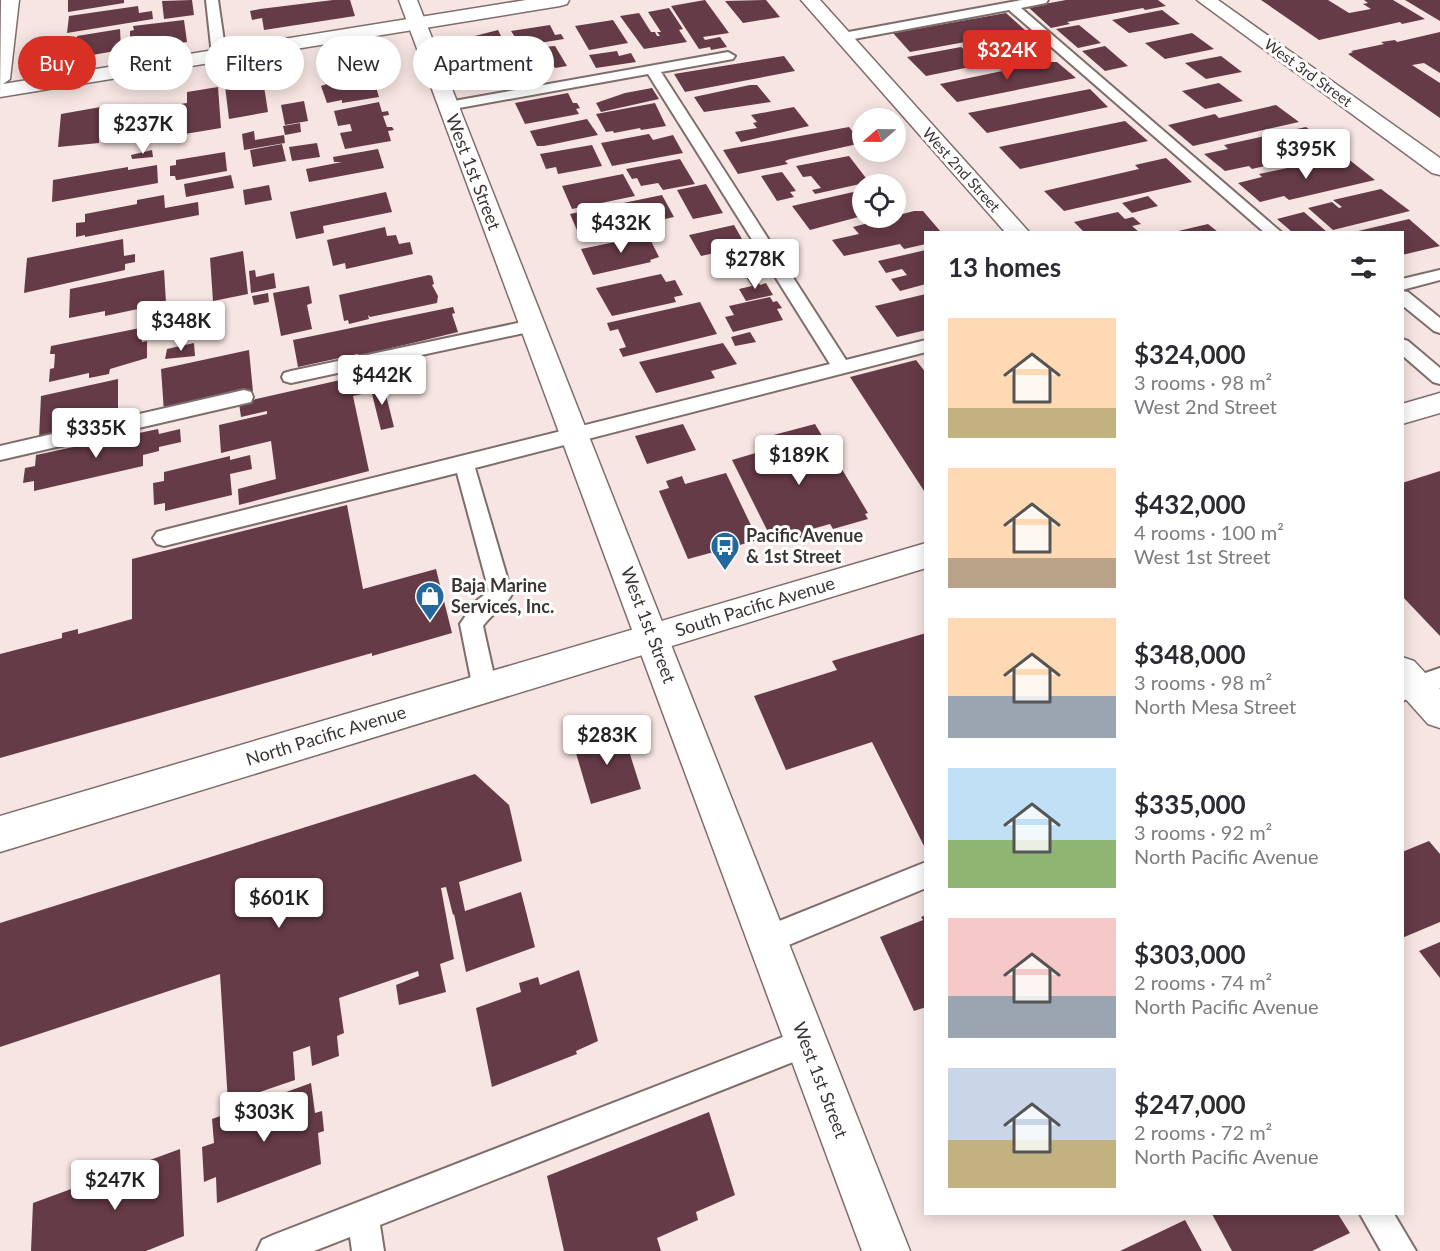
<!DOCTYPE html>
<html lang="en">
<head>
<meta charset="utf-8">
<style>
	:root { --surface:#fff; --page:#f7f7f7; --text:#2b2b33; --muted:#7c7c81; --accent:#d93025 }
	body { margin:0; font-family:Lato,sans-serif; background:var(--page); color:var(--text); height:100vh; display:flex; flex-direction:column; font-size:22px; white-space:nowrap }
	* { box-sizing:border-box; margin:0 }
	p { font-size:20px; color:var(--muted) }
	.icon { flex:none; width:33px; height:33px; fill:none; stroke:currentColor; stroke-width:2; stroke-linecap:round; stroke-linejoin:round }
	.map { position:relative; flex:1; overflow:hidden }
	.panel { position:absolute; left:924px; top:231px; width:480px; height:984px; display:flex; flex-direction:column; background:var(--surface); border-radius:0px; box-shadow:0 3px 15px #0003 }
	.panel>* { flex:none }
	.hud { position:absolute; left:18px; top:36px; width:570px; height:54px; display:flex; gap:12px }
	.needle { width:39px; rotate:250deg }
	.controls { position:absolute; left:852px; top:108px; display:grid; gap:12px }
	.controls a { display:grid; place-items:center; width:54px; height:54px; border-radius:50%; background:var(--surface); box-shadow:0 3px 15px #0003; font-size:30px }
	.price { position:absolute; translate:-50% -51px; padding:0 14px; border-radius:6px; background:#fff; color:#222; font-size:20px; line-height:39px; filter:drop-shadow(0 2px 3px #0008) }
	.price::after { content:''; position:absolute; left:50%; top:36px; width:18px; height:14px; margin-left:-9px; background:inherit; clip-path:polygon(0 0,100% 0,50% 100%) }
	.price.selected { background:var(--accent); color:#fff }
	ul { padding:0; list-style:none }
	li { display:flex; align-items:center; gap:18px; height:150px; padding:0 24px }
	li span { display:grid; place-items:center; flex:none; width:168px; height:120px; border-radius:0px; color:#555 }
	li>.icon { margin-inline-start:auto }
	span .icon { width:72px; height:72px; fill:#fffc; stroke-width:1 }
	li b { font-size:26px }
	h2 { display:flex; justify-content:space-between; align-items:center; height:72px; padding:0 24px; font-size:26px }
	.pill { padding:0 21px; border-radius:27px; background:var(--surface); box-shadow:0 3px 15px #0003; font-size:21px; line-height:54px }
	.pill.selected { background:var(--accent); color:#fff }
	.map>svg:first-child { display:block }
	.building { fill:#653b47 }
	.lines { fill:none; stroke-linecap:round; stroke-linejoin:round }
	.service-casing { stroke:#7d6e6b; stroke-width:4 }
	.minor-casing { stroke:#7d6e6b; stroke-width:3 }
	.tertiary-casing { stroke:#7d6e6b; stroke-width:3 }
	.secondary-casing { stroke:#7d6e6b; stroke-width:3 }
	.service { fill:#fff; fill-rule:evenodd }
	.minor { fill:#fff; fill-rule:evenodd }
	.tertiary { fill:#fff; fill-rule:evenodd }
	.secondary { fill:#fff; fill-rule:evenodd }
	.labels { text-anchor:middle; stroke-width:6; stroke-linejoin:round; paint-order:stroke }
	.far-street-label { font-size:15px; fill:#3c3534; stroke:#fff }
	.street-label { font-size:18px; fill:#3c3534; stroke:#fff }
	.poi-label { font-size:18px; font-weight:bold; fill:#3c3534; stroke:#fff; text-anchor:start }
</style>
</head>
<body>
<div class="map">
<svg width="1440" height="1251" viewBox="0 0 1440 1251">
	<rect width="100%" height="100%" fill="#f6e5e2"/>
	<!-- building -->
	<path class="building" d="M68,0H124V3L68,12Z
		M192,0L194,15L164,19L162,1Z
		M333,0H350L355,16L264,30L262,18L252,20L250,11L260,9Z
		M705,0L729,33L703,37L705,40L720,37L727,47L711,50L710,47L699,49L671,6Z
		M766,0L780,17L743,23L725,1Z
		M1066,0H1158L1166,6L1145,10L1143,8L1067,22L1070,24L1051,28L1028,7Z
		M1261,0H1328L1349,13L1371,9L1363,4L1368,3L1364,0H1393L1425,19L1402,24L1400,22L1319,40Z
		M1405,0H1440V21Z
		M138,6L139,13L152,11L153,19L67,33L69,16Z
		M669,8L683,29L679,30L687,42L644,49L620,16L639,13L651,32H655L657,36H660L657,32H661L648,12Z
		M1162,10L1180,24L1129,33L1112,20Z
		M1006,13L1026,31L910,52L893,33Z
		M184,20L187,42L140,49L139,42L130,43V31L134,30L133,26Z
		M613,20L628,43L589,50L575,26Z
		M550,25L555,35L561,34L564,39L521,46L511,31Z
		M1079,25L1101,43L1078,48L1056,29Z
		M120,29L121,50L98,54L93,55V51L69,55L70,43L77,42V36Z
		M498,30L508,50L474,57L467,38Z
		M1440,32V73L1424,63L1412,65L1440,83V118L1348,54L1353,52L1351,51L1384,44L1381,42L1395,40L1397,42Z
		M1192,33L1214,49L1165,59L1145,43Z
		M555,46L567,66L555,68L553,65L531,69L521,49Z
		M1105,46L1128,66L1105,71L1082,51Z
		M961,47L968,53L973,52L978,57L973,58L980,65L926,76L907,57Z
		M617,51L619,56L631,53L636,62L596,68L589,55Z
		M784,56L795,71L685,92L674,74Z
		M1221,56L1242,72L1206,79L1185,63Z
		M513,62L523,83L487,87L478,66Z
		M1046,62H1057L1076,78L957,102L940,84Z
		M370,67L379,97L342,103V100L327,103L321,86L333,82L331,73Z
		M263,80L268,112L229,119L225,86Z
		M1219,83L1243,101L1205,109L1182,91Z
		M750,85H757L771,102L704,112L694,97Z
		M218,87L221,128L167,137L165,108L168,106L187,103V92Z
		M652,88L659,99L601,112L596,103L625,93Z
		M1090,89L1108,107L987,133L968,113Z
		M568,93L573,103H577L580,108L576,109L579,114L525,124L515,103Z
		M304,101L308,121L285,125L281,105Z
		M379,102L382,112L388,111L389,115L383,116L387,127H392L394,130L388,131L391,141L345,149L340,133L352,131L350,124L338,126L334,111Z
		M655,103L666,126L641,130L640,128L614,133L613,131L606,132L596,114Z
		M112,105L111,137L99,139V143L58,147L61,114Z
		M1276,105L1299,122L1193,146L1168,125L1215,114L1219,118Z
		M794,107L809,126L741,142L735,132L757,128L753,123L757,122L751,115Z
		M587,119L598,135L544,146H537L530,131Z
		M1125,121L1148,141L1020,169L999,147Z
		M300,123L301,132L285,135L283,126Z
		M849,127L862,143L790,159L785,161L788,164L738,174L723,150Z
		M1306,127L1331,146L1294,155L1298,158L1252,169L1249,166L1225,171L1204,154L1228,149L1224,145Z
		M254,131L255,140L284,135L285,143L244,150L242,134Z
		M649,134L653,140L673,135L683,153L612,166L601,143Z
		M317,143L320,157L292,161L289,147Z
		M282,144L286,161L253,167L250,150Z
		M592,145L602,166L558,174L556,167L546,169L540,154Z
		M378,149L384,168L309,182L306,169L342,162H334L333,157Z
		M152,150L153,157L132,159L131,155Z
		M225,152L227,171L178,180H176L175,176H170V166L176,165V160Z
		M849,156L869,182L815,194L812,190L821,188L811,176L803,177L796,166Z
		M1166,158L1192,182L1064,211L1044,191L1139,169L1135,165Z
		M1347,158L1375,180L1289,200L1284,196L1260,202L1238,183L1262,177L1259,174L1306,164L1310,167Z
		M680,159L695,184L663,190L658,183L641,186L637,178L632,179L626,169Z
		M157,165L158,183L52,202L53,180L128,167V170Z
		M782,172L796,191L790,192L794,197L777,201L761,176Z
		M623,174L635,196L572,209L562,186Z
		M231,175L234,188L186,197L184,184Z
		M706,184L723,213L693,219L677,190Z
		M269,185L272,200L245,205L243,190Z
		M1381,189L1410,211L1333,230L1308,208L1332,202L1339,208L1342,207L1333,200Z
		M862,190V216L810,230L792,206Z
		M386,192L392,212L323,226L324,233L296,239L290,212Z
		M164,195L165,208L198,202L199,215L85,237V235L76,237V223L85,222V214L137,204V200Z
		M662,195L674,217L580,237L570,214Z
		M1148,196L1158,206L1132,213L1122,203Z
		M914,211H923L941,232H926V244L904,249L900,244L844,256L832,240L859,234L853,227Z
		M1118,212L1125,219L1133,217L1141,224L1132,226L1139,232H1084L1074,222Z
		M1304,212L1327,232H1292L1277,219Z
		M1409,219L1440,246L1402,255V232H1354Z
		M1208,224L1218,232H1174Z
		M734,225L746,246L701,256L689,235Z
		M385,227L387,236L396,235L399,244L410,242L413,254L346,269L345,263L333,266L327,240Z
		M649,231L652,237H649L659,257L650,260L651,262L593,275L581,249L635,238L636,234Z
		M123,239L124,256L135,254V262L125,264V270L24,293L27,258Z
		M926,250V284L900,291L891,279L907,275L902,269L886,273L878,261Z
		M243,251L248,294L213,301L210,258Z
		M164,270L166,303L105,316V311L69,318L70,289Z
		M255,270L256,277L274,273L276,288L251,293L249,271Z
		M661,274L666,282L675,280L683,295L674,297L676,302L612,316L596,288Z
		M429,275L432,276L434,284L432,285L438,296L437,303L370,317L368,315L369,319L349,324L348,320L344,321L339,295Z
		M754,275L760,285L766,283L773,295L746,301L739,289L752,286L746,277Z
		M309,286L312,303L307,305L312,329L281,336L273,293Z
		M268,293L269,302L254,305L252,296Z
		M926,294V330L897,337L875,306Z
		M770,297L773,302L777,301L782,308L777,309L783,320L733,332L725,317L734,315L729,306Z
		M700,302L717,334L623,357L619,349L626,347L618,329L610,331L607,323Z
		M453,307L455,313L452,314L458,332L359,356L358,354L298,367L293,340Z
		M140,328L142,342L147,341V358L110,369L109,374L89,378V373L49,382L50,369L54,368L55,354H50L51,346Z
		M750,332L756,342L735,346L731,337Z
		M194,343L195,356L165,359L167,349Z
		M723,343L737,364L711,371L715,378L656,393L639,362Z
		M249,350L253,392L164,412L161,369Z
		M916,360L926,373V494L850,377Z
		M349,378L351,388L360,386L362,394L353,396L369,471L239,505L238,489L276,479L271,441L221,453L219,425L267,414V411L241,417L239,403Z
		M118,379V421L39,438L41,396Z
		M383,383L394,427L381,430L370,386Z
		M683,424L696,450L647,464L635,436Z
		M815,424L868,513L865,514L868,519L833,529L830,524L805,531L808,537L784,543L781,538L772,540L732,460L772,448L766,437Z
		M158,429L159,434L180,429L181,442L159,447V451L143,455V466L34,491V481L23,483L25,468L35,466L36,455Z
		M250,455L252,469L230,474L232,495L165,511V503L154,505L153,483L164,481V472L230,456V460Z
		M1440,471V636L1402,596V483Z
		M726,473L758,540L688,559L659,491L669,488L666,481L682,476L685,484Z
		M347,505L363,589L436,569L452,633L372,656V653L0,758V654L62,638V633L78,629V634L132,619V559Z
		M926,633V845L924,846L872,742L786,770L754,696L837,670L832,661Z
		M622,729L641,789L591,804L573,743Z
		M475,774L509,805L522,861L459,882L465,911L521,892L535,947L466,972L454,914L453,915L446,887L441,888L454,959L440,964L446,992L399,1005L396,985L419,976L418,971L339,998L344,1033L337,1036L339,1056L312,1066L310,1046L293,1052L295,1080L228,1103L220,974L0,1047V923Z
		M1429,841L1440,854V922L1402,938V852Z
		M926,915V1007L914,1011L880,937L923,920L921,917Z
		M1440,942V978L1419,951Z
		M579,970L598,1041L576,1051L577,1054L492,1087L476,1008L521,992L519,983L538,977L540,985Z
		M311,1083L315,1113L322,1111L324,1131L318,1133L321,1164L217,1203L216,1177L204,1182L202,1147L214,1143L212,1119Z
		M709,1112L735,1195L696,1212L698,1220L657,1238L661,1251H564L547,1176Z
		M180,1149L184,1236L146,1251H31L33,1203Z
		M1212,1214H1338L1350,1233L1312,1251H1232Z
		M1185,1220L1202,1251H1120Z"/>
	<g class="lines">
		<!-- service casing -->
		<g class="service-casing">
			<path id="service" d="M206,0H218L226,55L224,58L219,59L212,55Z
				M1022,0H1048L1046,3L1021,8L1281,232H1264L1009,10L843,41L836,37L843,33Z
				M728,52L735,56L733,59L661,72L846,360L926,340V352L475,468L512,594C506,606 491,614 483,626L497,689L493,696L485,699L477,696L473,689L460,624L475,602L489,591L457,473L164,546L157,544L153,538L157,532L164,530L830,364L648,74L448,110L441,106L448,102Z
				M1440,270V280L1402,290V279Z
				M1402,291L1408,292L1440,318V333L1434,331L1402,305Z
				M532,320L538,322L541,326L538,330L291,383L284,381L282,377L284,373L291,371Z
				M1402,339L1408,341L1440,368V384L1433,382L1402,355Z
				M244,390L251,392L253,397L251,402L0,460V446Z
				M1440,668V688L1402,701V681Z
				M926,862V888L767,954L757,950L753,940L757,930Z
				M806,1028L816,1033L821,1043L816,1053L380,1225L384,1251H352L350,1237L314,1251H257L262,1240L273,1235Z
				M1360,1214H1394L1416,1251H1381Z"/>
		</g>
		<!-- minor casing -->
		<g class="minor-casing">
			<path id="minor" d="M1,0H19L10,79L3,84L526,0H569L567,4L560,6L0,97Z
				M801,0H820L1029,232H1005Z
				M1197,0H1218L1440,158V175L1432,173Z
				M1402,657L1414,661L1440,689V728L1428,724L1402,695Z"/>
		</g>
		<!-- tertiary casing -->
		<g class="tertiary-casing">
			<path id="tertiary" d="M399,0H417L910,1251H862Z"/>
		</g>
		<!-- secondary casing -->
		<g class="secondary-casing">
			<path id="secondary" d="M1440,393V413L1402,424V404Z
				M926,543V568L0,852V816Z"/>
		</g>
		<!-- service -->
		<use href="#service" class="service"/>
		<!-- minor -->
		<use href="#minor" class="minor"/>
		<!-- tertiary -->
		<use href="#tertiary" class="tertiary"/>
		<!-- secondary -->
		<use href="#secondary" class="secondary"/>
	</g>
	<!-- icons -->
	<defs>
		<g id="bus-pin" transform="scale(1.5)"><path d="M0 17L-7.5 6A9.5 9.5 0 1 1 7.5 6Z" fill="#23699d" stroke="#fff"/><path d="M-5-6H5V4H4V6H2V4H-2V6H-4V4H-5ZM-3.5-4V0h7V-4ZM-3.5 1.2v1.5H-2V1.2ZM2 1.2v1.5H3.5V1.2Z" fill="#fff"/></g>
		<g id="shop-pin" transform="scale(1.5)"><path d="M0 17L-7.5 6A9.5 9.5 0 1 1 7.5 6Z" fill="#23699d" stroke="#fff"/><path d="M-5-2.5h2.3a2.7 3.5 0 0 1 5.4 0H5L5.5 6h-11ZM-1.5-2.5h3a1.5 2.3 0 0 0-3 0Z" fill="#fff"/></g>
	</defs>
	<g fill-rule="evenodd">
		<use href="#bus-pin" x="725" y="546"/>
		<use href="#shop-pin" x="430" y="596"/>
	</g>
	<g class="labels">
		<!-- far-street labels -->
		<g class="far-street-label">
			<text transform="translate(1308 73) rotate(36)" y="5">West 3rd Street</text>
			<text transform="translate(961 170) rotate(48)" y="5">West 2nd Street</text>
		</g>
		<!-- street labels -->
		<g class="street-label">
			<text transform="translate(473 172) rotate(69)" y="6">West 1st Street</text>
			<text transform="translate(755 607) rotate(-17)" y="6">South Pacific Avenue</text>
			<text transform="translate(648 625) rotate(69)" y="6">West 1st Street</text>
			<text transform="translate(326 736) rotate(-17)" y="6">North Pacific Avenue</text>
			<text transform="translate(820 1080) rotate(69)" y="6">West 1st Street</text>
		</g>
		<!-- poi labels -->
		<g class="poi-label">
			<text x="746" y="542">Pacific Avenue<tspan x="746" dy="21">&amp; 1st Street</tspan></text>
			<text x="451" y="592">Baja Marine<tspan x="451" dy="21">Services, Inc.</tspan></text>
		</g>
	</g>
</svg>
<div class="controls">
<a><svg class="needle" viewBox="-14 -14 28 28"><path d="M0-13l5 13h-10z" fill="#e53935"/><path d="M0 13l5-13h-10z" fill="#7c7c81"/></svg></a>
<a><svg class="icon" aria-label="locate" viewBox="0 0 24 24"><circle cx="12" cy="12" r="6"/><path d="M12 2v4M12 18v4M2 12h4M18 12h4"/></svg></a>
</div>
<b class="price selected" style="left:1007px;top:81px">$324K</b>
<b class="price" style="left:143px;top:155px">$237K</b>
<b class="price" style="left:1306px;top:180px">$395K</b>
<b class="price" style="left:621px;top:254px">$432K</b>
<b class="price" style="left:755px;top:290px">$278K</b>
<b class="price" style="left:181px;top:352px">$348K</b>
<b class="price" style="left:382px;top:406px">$442K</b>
<b class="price" style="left:96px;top:459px">$335K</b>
<b class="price" style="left:799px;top:486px">$189K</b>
<b class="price" style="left:607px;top:766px">$283K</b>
<b class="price" style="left:279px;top:929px">$601K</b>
<b class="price" style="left:264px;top:1143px">$303K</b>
<b class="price" style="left:115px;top:1211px">$247K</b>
<div class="hud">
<a class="pill selected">Buy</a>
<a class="pill">Rent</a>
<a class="pill">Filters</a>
<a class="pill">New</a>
<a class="pill">Apartment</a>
</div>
<section class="panel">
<h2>13 homes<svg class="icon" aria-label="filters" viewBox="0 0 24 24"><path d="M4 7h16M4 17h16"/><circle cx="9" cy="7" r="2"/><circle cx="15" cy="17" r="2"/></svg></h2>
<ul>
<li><span style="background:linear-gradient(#ffd9b3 75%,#c2b280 0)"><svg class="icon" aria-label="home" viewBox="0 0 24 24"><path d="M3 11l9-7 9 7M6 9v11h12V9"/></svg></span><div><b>$324,000</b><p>3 rooms · 98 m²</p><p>West 2nd Street</p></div></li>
<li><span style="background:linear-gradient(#ffd9b3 75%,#b9a48a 0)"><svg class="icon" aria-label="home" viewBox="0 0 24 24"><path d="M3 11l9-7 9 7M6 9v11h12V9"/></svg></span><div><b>$432,000</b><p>4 rooms · 100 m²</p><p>West 1st Street</p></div></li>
<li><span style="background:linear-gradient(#ffd9b3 65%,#9aa5b1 0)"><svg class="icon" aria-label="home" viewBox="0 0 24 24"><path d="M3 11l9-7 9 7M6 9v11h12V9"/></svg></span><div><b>$348,000</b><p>3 rooms · 98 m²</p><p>North Mesa Street</p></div></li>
<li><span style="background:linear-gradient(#bfe0f5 60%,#8fb573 0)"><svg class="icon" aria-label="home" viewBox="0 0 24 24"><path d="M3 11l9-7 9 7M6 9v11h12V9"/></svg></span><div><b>$335,000</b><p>3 rooms · 92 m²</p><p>North Pacific Avenue</p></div></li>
<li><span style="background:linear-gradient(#f6c9c9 65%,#9aa5b1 0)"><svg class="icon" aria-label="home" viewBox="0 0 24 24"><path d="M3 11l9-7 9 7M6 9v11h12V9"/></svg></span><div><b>$303,000</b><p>2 rooms · 74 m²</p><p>North Pacific Avenue</p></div></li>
<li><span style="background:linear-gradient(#c9d6e8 60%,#c2b280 0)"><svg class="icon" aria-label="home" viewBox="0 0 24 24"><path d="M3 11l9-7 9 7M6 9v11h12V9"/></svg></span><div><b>$247,000</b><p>2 rooms · 72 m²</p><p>North Pacific Avenue</p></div></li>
</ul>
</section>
</div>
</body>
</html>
